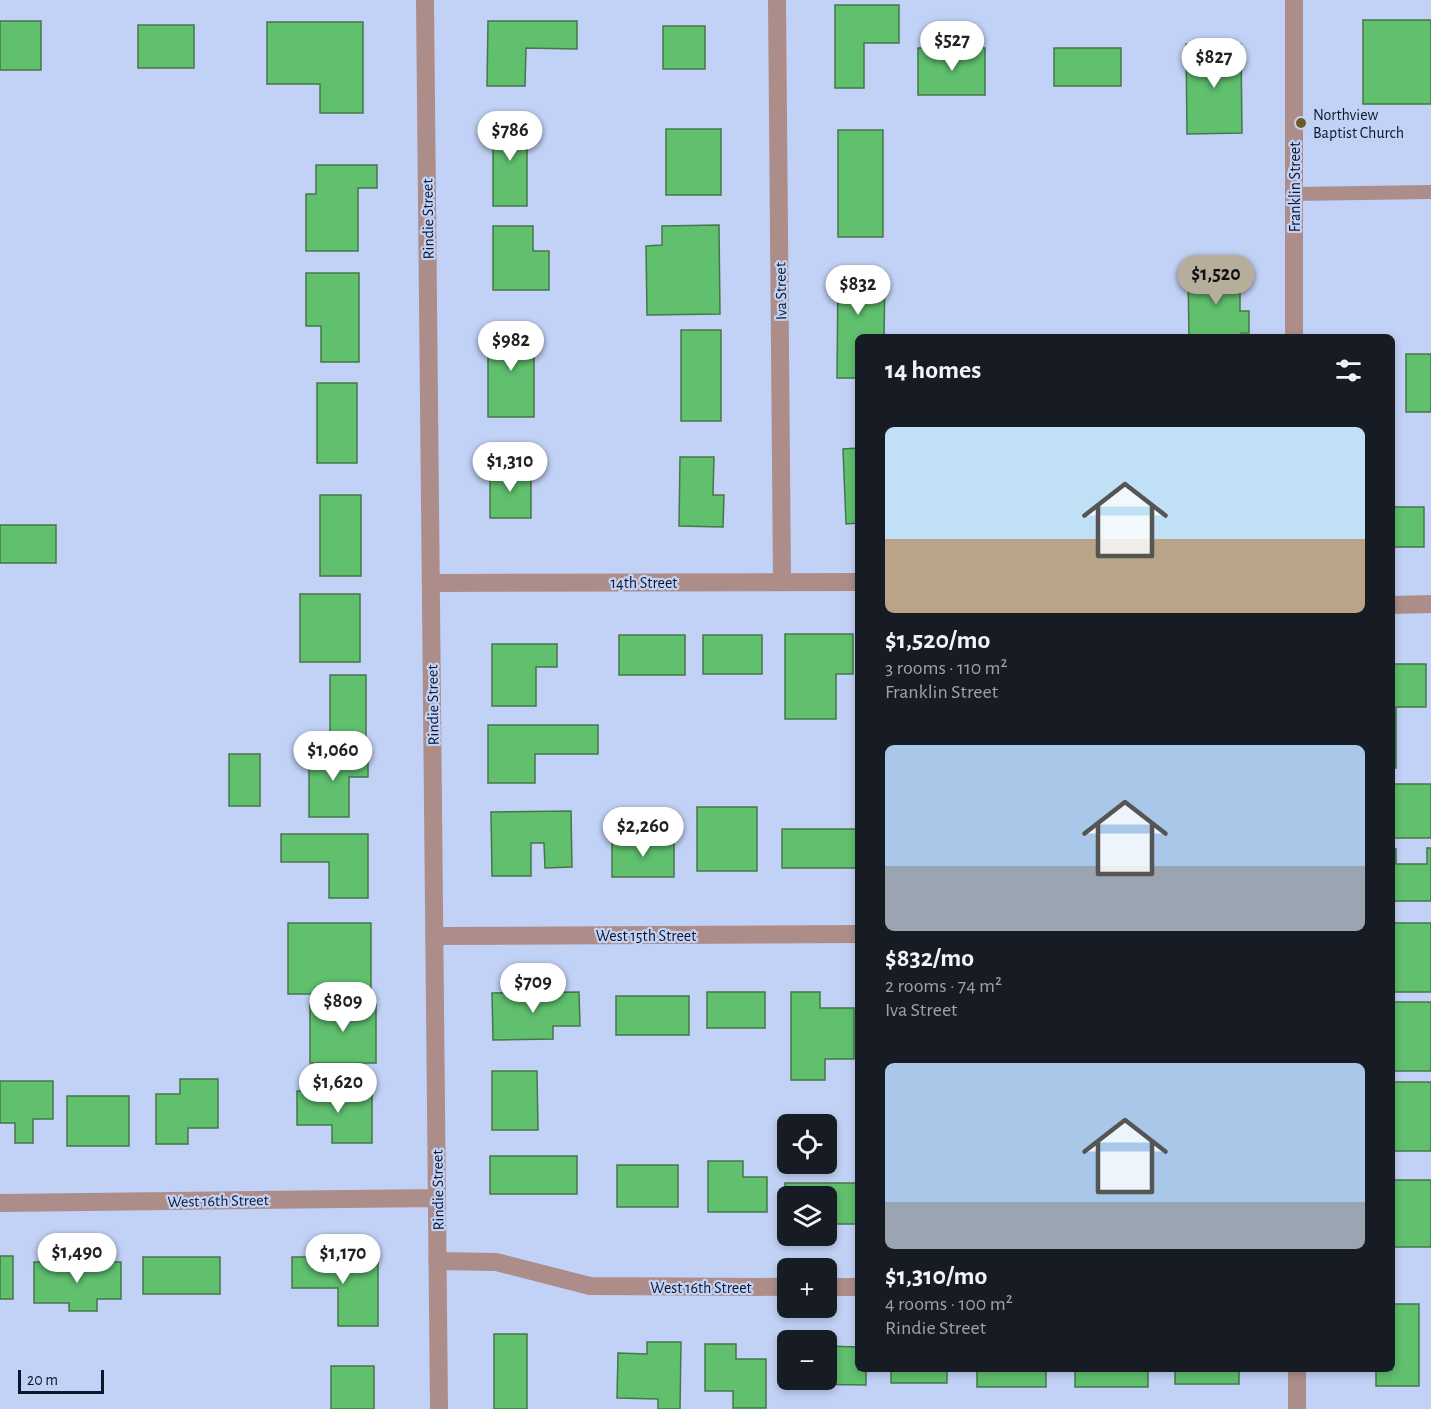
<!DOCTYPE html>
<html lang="en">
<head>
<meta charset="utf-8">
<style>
	:root { --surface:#171b24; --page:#242831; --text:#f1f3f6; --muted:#9ea1a6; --accent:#b6ae9a }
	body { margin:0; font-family:"Alegreya Sans",sans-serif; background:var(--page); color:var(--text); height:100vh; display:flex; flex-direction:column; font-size:22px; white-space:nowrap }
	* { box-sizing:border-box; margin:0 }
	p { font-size:20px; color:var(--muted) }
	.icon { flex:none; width:33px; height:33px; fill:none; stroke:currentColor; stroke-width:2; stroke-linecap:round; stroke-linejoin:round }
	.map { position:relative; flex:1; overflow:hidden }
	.details { position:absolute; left:855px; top:334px; width:540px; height:1038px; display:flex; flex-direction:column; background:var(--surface); border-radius:9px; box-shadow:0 3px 9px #0003 }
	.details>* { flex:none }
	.fabs { position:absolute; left:777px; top:1114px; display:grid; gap:12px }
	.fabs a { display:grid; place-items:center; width:60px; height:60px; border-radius:9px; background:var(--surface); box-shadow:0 3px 9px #0003; font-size:30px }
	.scale { position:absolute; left:18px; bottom:15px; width:86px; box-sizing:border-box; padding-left:6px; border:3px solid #0e162b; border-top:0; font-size:16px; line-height:21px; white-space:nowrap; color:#0e162b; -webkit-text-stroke:4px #c2d2f6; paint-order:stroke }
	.price { position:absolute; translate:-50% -51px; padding:0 14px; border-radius:21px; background:#fff; color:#222; font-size:20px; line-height:39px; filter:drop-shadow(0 2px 3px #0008) }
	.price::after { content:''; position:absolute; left:50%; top:36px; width:18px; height:14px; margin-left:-9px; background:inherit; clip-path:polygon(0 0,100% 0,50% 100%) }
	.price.selected { background:var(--accent); color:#111 }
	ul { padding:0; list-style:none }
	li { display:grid; align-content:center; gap:12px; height:318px; padding:0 30px }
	li span { display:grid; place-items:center; height:186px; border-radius:9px; color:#555 }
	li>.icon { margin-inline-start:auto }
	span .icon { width:108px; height:108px; fill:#fffc; stroke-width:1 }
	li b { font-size:26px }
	h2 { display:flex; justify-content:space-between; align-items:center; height:72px; padding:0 30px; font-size:26px }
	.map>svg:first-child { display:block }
	.building { fill:#60c06e; stroke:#45774a; stroke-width:1.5 }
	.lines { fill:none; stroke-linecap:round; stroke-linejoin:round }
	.service { stroke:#ad8d89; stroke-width:14 }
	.minor { stroke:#ad8d89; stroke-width:18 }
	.poi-dot { fill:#6e5a29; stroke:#c2d2f6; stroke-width:2 }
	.labels { text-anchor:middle; stroke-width:4.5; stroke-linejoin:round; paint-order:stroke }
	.poi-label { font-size:16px; fill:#0e162b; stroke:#c2d2f6; text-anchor:start }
	.street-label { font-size:16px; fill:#0e162b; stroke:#c2d2f6 }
</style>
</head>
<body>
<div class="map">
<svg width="1431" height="1409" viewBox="0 0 1431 1409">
	<rect width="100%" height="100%" fill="#c2d2f6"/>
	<!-- building -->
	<path class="building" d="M835,5H899V43H864V88H835Z
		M1363,20H1431V104H1363Z
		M0,21H41V70H0Z
		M488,21H577V49L526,48L525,86H487Z
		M267,22H363V113H320V84H267Z
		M138,25H194V68H138Z
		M663,26H705V69H663Z
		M1186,44H1241L1242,133L1187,134Z
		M918,48H985V95H918Z
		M1054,48H1121V86H1054Z
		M493,117H527V206H493Z
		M666,129H721V195H666Z
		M838,130H883V237H838Z
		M316,165H377V188H358V251H306V194H316Z
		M719,225L720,314L647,315L646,246L662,245V226Z
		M493,226H533V251H549V290H493Z
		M838,271L885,272L884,338H858V378H837Z
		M1240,271V311H1249V333H1241V338H1189L1188,272Z
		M306,273H359V362H321V326H306Z
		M488,328H534V417H488Z
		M681,330H721V421H681Z
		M1406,354H1431V412H1406Z
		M317,383H357V463H317Z
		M858,448V523L846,524L843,449Z
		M680,457H714L713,495H724L723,527L679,526Z
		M490,469H531V518H490Z
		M320,495H361V576H320Z
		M1392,507H1424V547H1392Z
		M0,525H56V563H0Z
		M300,594H360V662H300Z
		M785,634H853V674H836V719H785Z
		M619,635H685V675H619Z
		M703,635H762V674H703Z
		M492,644H557V667H536V706H492Z
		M1392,664H1426V707H1396V768H1392Z
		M330,675H366V737H330Z
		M488,725H598V754H535V783H488Z
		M309,753H368V777H349V817H309Z
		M229,754H260V806H229Z
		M1392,784H1431V838H1392Z
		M697,807H757V871H697Z
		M571,811L572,867L545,868L544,843H531V876H492L491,812Z
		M782,829H858V868H782Z
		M281,834H368V898H329V862H281Z
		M612,838H674V877H612Z
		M1427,848H1431V901H1392V849H1396V864H1427Z
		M288,923H371V994H288Z
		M1392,923H1431V992H1392Z
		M579,992L580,1026H553V1039L493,1040L492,993Z
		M707,992H765V1028H707Z
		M791,992H820V1008H854V1059H825V1080H791Z
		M616,996H689V1035H616Z
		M1392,1002H1431V1071H1393Z
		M310,1004H376V1063H310Z
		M492,1071H537L538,1130H492Z
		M180,1079H218V1128H188V1144H156V1094H180Z
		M0,1081H53V1119H33V1143H15V1123H0Z
		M1392,1082H1431V1151H1392Z
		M297,1091H372V1143H332V1125H297Z
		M67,1096H129V1146H67Z
		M490,1156H577V1194H490Z
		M708,1161H743V1177H767V1212H708Z
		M617,1165H678V1207H617Z
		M1392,1180H1431V1247H1392Z
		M785,1183H858V1224H826V1197H788L785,1224Z
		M0,1256H13V1299H0Z
		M143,1257H220V1294H143Z
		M292,1257H378V1326H338V1288H292Z
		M34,1262H121V1299H97V1311H69V1303H34Z
		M1392,1304H1419V1386H1376V1370H1392Z
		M494,1334H527V1409H494Z
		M647,1342H681L680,1409H658V1399L617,1398L618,1353L647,1354Z
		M705,1344H736V1359H766V1408H733V1391H705Z
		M826,1346L858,1347V1370H866V1385L791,1384V1380H826Z
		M331,1366H374V1409H331Z
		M891,1370H947V1383H891Z
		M977,1370H1046V1387H977Z
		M1075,1370H1148V1387H1075Z
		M1175,1370H1239V1384H1175Z"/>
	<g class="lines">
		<!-- service -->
		<path class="service" d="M1294,194L1431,192"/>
		<!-- minor -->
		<path class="minor" d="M425,0L439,1409
			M777,0L782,582
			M1294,0V338
			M431,583L858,582
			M1392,605L1431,604
			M434,936L858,934
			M0,1203L437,1198
			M437,1261L496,1262L590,1286L788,1287
			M826,1287H858
			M1297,1370V1409"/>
	</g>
	<!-- markers -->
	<circle class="poi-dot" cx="1301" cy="123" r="6"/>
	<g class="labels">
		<!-- poi labels -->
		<g class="poi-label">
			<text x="1313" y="120">Northview<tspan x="1313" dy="18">Baptist Church</tspan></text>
		</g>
		<!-- street labels -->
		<g class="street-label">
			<text transform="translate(1294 187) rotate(-90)" y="6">Franklin Street</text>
			<text transform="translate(427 219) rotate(-91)" y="6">Rindie Street</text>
			<text transform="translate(780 291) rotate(-91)" y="6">Iva Street</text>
			<text x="644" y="588">14th Street</text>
			<text transform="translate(432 705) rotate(-91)" y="6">Rindie Street</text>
			<text x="646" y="941">West 15th Street</text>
			<text transform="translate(437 1190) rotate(-91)" y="6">Rindie Street</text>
			<text transform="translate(218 1200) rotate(-1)" y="6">West 16th Street</text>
			<text x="701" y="1293">West 16th Street</text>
		</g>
	</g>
</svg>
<div class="fabs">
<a><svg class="icon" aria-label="locate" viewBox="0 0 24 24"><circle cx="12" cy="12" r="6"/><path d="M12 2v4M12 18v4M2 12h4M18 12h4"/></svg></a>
<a><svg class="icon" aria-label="layers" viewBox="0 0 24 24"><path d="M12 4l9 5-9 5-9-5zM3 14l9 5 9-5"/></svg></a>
<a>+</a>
<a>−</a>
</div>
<div class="scale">20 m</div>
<b class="price" style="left:952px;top:72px">$527</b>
<b class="price" style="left:1214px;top:89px">$827</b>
<b class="price" style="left:510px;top:162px">$786</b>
<b class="price selected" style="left:1216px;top:306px">$1,520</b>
<b class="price" style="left:858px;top:316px">$832</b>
<b class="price" style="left:511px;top:372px">$982</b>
<b class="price" style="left:510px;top:493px">$1,310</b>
<b class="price" style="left:333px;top:782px">$1,060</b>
<b class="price" style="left:643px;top:858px">$2,260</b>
<b class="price" style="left:533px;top:1014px">$709</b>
<b class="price" style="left:343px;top:1033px">$809</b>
<b class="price" style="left:338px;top:1114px">$1,620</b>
<b class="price" style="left:77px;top:1284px">$1,490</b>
<b class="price" style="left:343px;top:1285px">$1,170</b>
<section class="details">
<h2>14 homes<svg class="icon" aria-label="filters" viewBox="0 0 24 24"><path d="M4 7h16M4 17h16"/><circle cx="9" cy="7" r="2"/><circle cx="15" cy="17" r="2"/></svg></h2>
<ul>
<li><span style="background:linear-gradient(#bfe0f5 60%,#b9a48a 0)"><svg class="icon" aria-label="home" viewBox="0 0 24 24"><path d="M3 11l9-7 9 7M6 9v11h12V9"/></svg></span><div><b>$1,520/mo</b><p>3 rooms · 110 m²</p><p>Franklin Street</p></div></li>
<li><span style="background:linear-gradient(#a9c7e8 65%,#9aa5b1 0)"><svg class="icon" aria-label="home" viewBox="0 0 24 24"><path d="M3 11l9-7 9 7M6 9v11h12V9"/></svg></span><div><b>$832/mo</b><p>2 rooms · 74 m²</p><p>Iva Street</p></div></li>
<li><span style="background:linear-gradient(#a9c7e8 75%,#9aa5b1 0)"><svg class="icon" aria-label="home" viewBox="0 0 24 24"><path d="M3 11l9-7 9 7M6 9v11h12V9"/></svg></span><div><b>$1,310/mo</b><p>4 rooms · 100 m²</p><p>Rindie Street</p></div></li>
</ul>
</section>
</div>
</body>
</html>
